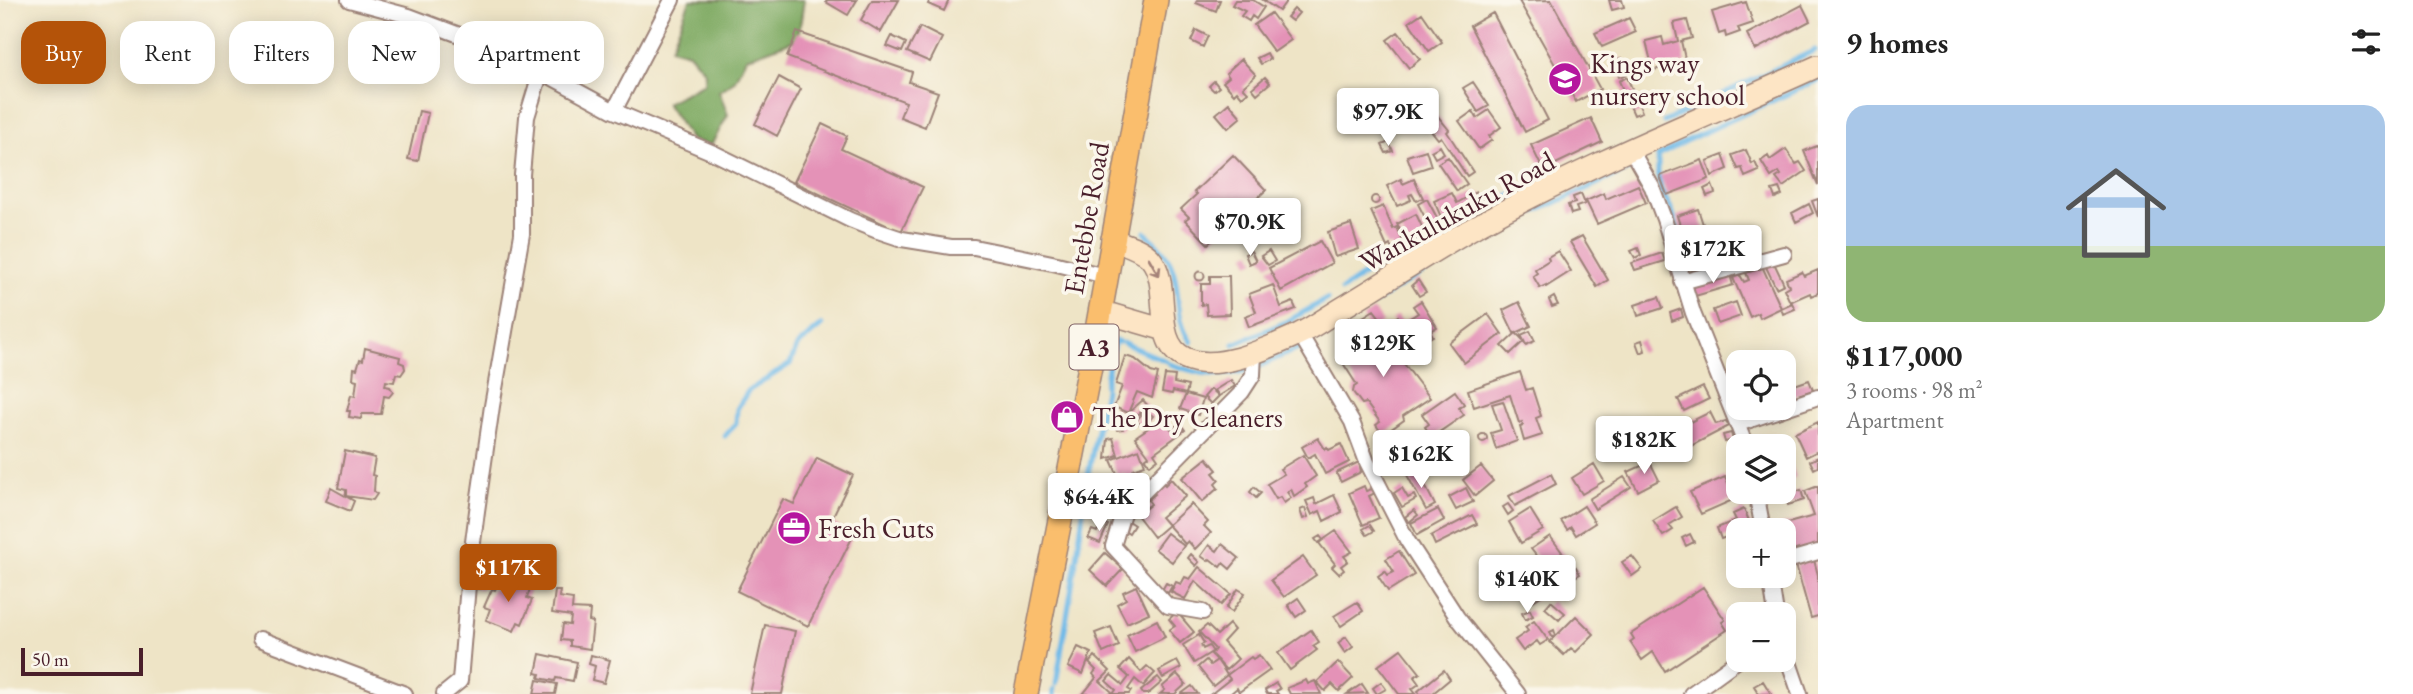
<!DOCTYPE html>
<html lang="en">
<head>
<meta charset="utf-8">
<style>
	:root { --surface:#fff; --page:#f6f6f6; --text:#222; --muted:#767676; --accent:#b45309 }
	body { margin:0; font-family:"EB Garamond",serif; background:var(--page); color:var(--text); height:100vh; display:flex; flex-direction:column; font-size:26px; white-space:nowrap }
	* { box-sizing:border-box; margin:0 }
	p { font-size:23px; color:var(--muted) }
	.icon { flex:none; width:38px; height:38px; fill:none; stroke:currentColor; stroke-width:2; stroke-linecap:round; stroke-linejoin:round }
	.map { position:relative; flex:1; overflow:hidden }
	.details { display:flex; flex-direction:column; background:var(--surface); width:595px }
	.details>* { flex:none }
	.top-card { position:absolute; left:21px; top:21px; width:665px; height:63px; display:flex; gap:14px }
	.buttons { position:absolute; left:1726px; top:350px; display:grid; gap:14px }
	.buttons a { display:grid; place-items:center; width:70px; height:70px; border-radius:14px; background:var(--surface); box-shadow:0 4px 18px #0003; font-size:35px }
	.scale { position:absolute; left:21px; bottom:18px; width:122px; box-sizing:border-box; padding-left:7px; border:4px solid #4a1f2b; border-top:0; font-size:19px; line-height:24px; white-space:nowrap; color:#4a1f2b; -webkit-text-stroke:5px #fbf7ec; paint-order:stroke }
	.price { position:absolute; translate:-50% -60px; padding:0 16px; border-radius:7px; background:#fff; color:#222; font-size:23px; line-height:46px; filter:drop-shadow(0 2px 4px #0008) }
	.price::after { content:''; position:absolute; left:50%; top:42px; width:21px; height:16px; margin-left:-10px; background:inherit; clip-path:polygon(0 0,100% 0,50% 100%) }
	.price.current { background:var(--accent); color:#fff }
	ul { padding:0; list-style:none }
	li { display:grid; align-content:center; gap:14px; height:371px; padding:0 28px }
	li span { display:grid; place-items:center; height:217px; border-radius:21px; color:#555 }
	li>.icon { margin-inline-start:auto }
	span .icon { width:126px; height:126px; fill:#fffc; stroke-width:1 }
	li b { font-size:30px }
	h2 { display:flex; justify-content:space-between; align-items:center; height:84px; padding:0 28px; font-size:30px }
	.tag { padding:0 24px; border-radius:21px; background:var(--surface); box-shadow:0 4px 18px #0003; font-size:24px; line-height:63px }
	.tag.current { background:var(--accent); color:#fff }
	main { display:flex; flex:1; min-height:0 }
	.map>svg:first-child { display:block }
	.forest { fill:#7da961; stroke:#646446; stroke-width:2 }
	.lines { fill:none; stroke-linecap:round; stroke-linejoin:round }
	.stream { stroke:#6fbae8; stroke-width:5 }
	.building { fill:#e492b7 }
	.minor-casing { stroke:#9c8278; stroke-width:18 }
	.secondary-casing { stroke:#9c8278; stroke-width:24 }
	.primary-casing { stroke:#9c8278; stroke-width:26 }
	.minor { stroke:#fff; stroke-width:14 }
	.secondary { stroke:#fde5c5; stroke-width:21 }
	.primary { stroke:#fabe6d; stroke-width:23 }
	.oneway { stroke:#a48278 }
	.labels { text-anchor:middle; stroke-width:7; stroke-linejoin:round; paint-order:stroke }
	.shield { fill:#fbf7ec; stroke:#7f6065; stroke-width:2 }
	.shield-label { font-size:26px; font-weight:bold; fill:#4a1f2b }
	.poi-label { font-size:28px; fill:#4a1f2b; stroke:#fbf7ec; text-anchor:start }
	.street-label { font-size:28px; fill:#4a1f2b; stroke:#fbf7ec }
</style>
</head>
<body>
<main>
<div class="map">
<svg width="1818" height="694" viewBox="0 0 1818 694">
	<rect width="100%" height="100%" fill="#fbf7ec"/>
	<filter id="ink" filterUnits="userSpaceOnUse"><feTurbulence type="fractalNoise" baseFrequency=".0143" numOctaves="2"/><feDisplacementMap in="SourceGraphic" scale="14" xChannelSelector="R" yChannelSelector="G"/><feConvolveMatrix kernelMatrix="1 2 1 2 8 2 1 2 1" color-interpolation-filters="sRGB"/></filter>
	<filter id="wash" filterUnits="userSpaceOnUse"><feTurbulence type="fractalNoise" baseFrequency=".00686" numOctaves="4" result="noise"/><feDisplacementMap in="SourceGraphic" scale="28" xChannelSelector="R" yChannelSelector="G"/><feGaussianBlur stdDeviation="1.57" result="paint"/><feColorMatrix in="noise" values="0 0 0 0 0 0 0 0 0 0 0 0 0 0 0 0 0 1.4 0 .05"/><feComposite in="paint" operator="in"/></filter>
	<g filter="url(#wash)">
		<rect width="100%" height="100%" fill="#eee4c6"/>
		<!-- forest -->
		<path class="forest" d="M690,0H804L798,39L746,58L734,81L719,91L728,115L711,145L691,140L666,103L704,83L705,72L689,53L671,48Z"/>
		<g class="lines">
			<!-- stream -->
			<path class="stream" d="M1664,122L1815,50
				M1448,228L1540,180
				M1145,232C1154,241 1164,250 1170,262C1182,287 1173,318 1191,342
				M1412,249L1437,235
				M1458,254L1519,219L1637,166
				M1688,269L1672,210L1661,191L1658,176V156L1690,139L1818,80
				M1342,290L1377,266L1402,255
				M1321,336L1412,279L1448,258
				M1124,343L1166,361
				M1234,344L1288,321L1327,299
				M1112,351L1115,341L1119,342
				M1170,364C1202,375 1212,377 1245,371
				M1258,367L1303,346
				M1105,386L1110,359
				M725,436L736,423L737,409L748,391L790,364L797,346L822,325
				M1077,557L1088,475L1105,390
				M1056,684L1076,561
				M1054,694V689"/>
		</g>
		<g id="blocks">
			<!-- building -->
			<path class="building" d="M827,0H857L848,15L826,2Z
				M872,0H899L881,32L861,20Z
				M930,0H949L944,11L928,4Z
				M1197,0H1220L1216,11L1196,3Z
				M1235,0H1253L1264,7L1256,19L1252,16L1249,21L1241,16L1245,11L1232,5Z
				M1263,0H1287L1279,11Z
				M1551,0L1600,89L1576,102L1519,1Z
				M1609,0H1622L1624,7L1612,10Z
				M1746,2L1753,23L1738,28L1740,32L1726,37L1725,32L1719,34L1712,12Z
				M1802,5L1810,21L1755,50L1747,34Z
				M1294,9L1299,13L1292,21L1287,17Z
				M1271,13L1291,40L1274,52L1254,25Z
				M1422,13L1442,42L1429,51L1409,22Z
				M1493,13L1548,120L1525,132L1470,26Z
				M1629,18L1636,32L1602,47L1595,33Z
				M1687,20L1692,38L1681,41L1686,63L1653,70L1646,41L1662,37L1664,45L1678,41L1674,23Z
				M920,27L942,38L930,62L907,52Z
				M1196,30L1208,36L1203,47L1191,41Z
				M797,32L912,72L909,82L938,92L925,127L900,117L906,102L787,57Z
				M1398,32L1420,59L1409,68L1387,40Z
				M892,36L906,43L902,52L887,46Z
				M1267,53L1270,59L1261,64L1257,58Z
				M1621,58L1627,74L1619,77L1613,61Z
				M1241,59L1256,75L1243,87L1248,92L1242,97L1237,91L1234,94L1223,82L1229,77L1226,73Z
				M779,77L801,89L777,136L755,124Z
				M1265,77L1270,83L1257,94L1252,88Z
				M1627,77L1642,112L1634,115L1619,81Z
				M1214,81L1219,87L1214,91L1209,86Z
				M1473,82L1489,106L1478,112L1463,88Z
				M1229,103L1241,117L1228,128L1216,114Z
				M1489,110L1501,127L1489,136L1492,140L1479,149L1459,121L1473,111L1477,118Z
				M419,111L428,113L418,161L408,159Z
				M1437,115L1449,130L1447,132L1473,172L1467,176L1441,137L1438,139L1426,124Z
				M1591,118L1602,142L1543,170L1531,145Z
				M822,124L847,136L841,149L923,187L901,232L794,182Z
				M1389,142L1393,151L1386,153L1382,145Z
				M1440,146L1444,153L1435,158L1431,151Z
				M1817,146L1818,148V185L1804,151Z
				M1786,149L1796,164L1800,162L1806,171L1783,187L1776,178L1781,175L1779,172L1771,177L1761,161L1768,156L1770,160Z
				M1426,150L1431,166L1413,172L1407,156Z
				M1746,150L1752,164L1755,162L1759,171L1745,177L1742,168L1738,169L1732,155Z
				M1233,155L1266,190L1208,244L1185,220L1189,217L1181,209L1197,194L1194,192Z
				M1723,155L1728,169L1712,176L1707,161Z
				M1448,157L1467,184L1457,191L1438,163Z
				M1702,160L1709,179L1667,195L1660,176Z
				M1401,179L1403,184L1414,179L1423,198L1416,201L1412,194L1409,195L1411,200L1397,206L1387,186Z
				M1638,185L1646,203L1597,224L1586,201L1604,193L1606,199Z
				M1712,185L1715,193L1707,196L1704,189Z
				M1779,188L1782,195L1775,198L1772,190Z
				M1476,192L1477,195L1481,193L1485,199L1480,202L1482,204L1472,210L1471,207L1462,212V215L1444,224L1434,201L1452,193L1457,203Z
				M1581,194L1585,204L1576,207L1578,212L1571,214L1568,205L1575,203L1573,197Z
				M1371 200a4 4 0 1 1 8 0a4 4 0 1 1-8 0Z
				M1427,199L1442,227L1433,233L1418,204Z
				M1818,199V217L1812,201Z
				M1809,204L1813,213L1796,222L1792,213Z
				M1383,206L1393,229L1397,227L1405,247L1394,255L1390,245L1387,247L1371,211Z
				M1698,209L1717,267L1696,274L1677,216Z
				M1416,214L1426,235L1408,244L1397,224Z
				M1351,224L1359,249L1335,257L1328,232Z
				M1582,236L1608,280L1597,287L1570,242Z
				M1320,241L1332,263L1281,291L1269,268Z
				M1638,248L1641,255L1635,258L1631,251Z
				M1251,251L1256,261L1249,264L1245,254Z
				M1269,251L1275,261L1268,265L1261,256Z
				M1558,251L1571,271L1546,287V285L1540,288L1533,276L1537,273L1535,269L1549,260L1548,257Z
				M1662,253L1665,261L1635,270L1632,263Z
				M1774,263L1784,284L1776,288L1766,267Z
				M1762,266L1781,308L1760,318L1758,313L1750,317L1733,278L1740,275L1744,282L1749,280L1746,273Z
				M1818,270V293L1811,296L1810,293L1790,302L1784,289L1789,286L1786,279L1802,272L1804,276Z
				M1195.5 276a4.5 4.5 0 1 1 9 0a4.5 4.5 0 1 1-9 0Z
				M1730,275L1733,285L1695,296L1693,286Z
				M1210,276H1229L1230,314L1207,315L1206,304L1201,305V284H1210Z
				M1418,280L1426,292L1419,296L1412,285Z
				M1273,285L1281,307L1293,302L1296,309L1249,327L1245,316L1256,312L1249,294Z
				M1554,297L1558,305L1552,307L1549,300Z
				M1659,297L1663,308L1638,316L1635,305Z
				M1421,301L1437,327L1430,331L1433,336L1417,345L1414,340L1407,343L1392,320L1398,316L1402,323L1418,313L1413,306Z
				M1519,302L1531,326L1516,333L1524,341L1510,354L1502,346L1516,333H1514L1503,310Z
				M1736,302L1741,316L1718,324L1713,310Z
				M1792,303L1795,309L1783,314L1781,308Z
				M1681,309L1683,317L1672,321L1670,313Z
				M1374,310L1383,322L1376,327L1430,398L1403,416L1404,420L1383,435L1376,425L1380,422L1366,403L1362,404L1353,392L1354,387L1357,385L1341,360L1373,337L1363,317Z
				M1488,314L1502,334L1464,363L1449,343Z
				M1530,331L1535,341L1526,345L1521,335Z
				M1642,340L1645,351L1640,353L1636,342Z
				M365,348L400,357L399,362L404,364L405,369L401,375L396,374L394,382L386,381L385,386L390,387L393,392L389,397L384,396L381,414H362L361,419L349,417L350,411H347L351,395L355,396L357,380L353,379L354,368L357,369L360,359L363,360Z
				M1125,356L1135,359L1151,372L1158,374L1152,398L1137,392L1128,413L1114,407L1122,386L1116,384Z
				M1783,360L1789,374L1783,376Z
				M1520,372L1526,390L1532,388L1541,416L1536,418L1542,435L1524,441L1520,427L1523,426L1522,422L1519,423L1510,395L1474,407L1468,390Z
				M1165,375L1175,376L1174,383L1188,386L1186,394L1203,399L1198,415L1180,409L1186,394L1173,391L1172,394L1162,392Z
				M1231,380L1235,386L1219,396L1215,390Z
				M1809,380L1813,390L1783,400V389Z
				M1703,387L1709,399L1684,411L1678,399Z
				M1211,389L1219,396L1211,404L1204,397Z
				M1455,391L1464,404L1459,408L1464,415L1432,437L1425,427L1429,424L1422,414Z
				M1143,400L1148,406L1133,419L1128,413Z
				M1503,401L1517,441L1496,449L1491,433L1501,430L1492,404Z
				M1145,410L1153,416L1144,427L1136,421Z
				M1710,412L1716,424L1726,421L1729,426L1687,448L1678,428Z
				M1128,416L1130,422L1122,425L1123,429L1117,430L1113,422Z
				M1163,418L1171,429L1180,423L1185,430L1154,453L1158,459L1150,465L1145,459L1149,456L1135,437Z
				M1818,422V451L1806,457L1795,433Z
				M1731,433L1733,440L1725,442L1723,435Z
				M1479 438a4 4 0 1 1 8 0a4 4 0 1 1-8 0Z
				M1113,438L1118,455L1106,459L1108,439Z
				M1318,438L1325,449L1327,447L1329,450L1341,444L1349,462L1325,474L1315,454L1308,458L1302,447Z
				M1783,441L1796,477L1783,482V446H1768Z
				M1672,443L1676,452L1669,455L1666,446Z
				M1139,449L1145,465L1133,469L1135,474L1126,478L1124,473L1118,476L1111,460Z
				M345,451L375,458L372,475L375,476L374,491L377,494L373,500L346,496V490L338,488Z
				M1303,455L1316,476L1305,484L1307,487L1294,496L1291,489L1287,492L1291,498L1284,503L1280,497L1276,499L1267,484L1284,474L1280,469Z
				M1818,457V467L1814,469L1810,461Z
				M817,458L853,475L830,522L854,534L808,626L737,591L783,499L794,504Z
				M1207,458L1217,470L1213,473L1219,480L1215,484L1218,488L1202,502L1182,478Z
				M1359,462L1361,472L1341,482L1336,473Z
				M1650,462L1659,480L1638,491L1628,472Z
				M1594,464L1604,481L1582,494L1572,478Z
				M1481,466L1493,481L1475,496L1463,480Z
				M1417,470L1435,505L1426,510L1407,475Z
				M1551,474L1556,484L1515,506L1509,496Z
				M1624,477L1631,487L1595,509L1589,499Z
				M1725,477L1735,499L1701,514L1690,492Z
				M1126,478L1130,488L1113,494L1110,484Z
				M1171,479L1186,496L1161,517L1168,525L1154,537L1137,515L1151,504L1148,500L1155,494L1151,491L1162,482L1165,485Z
				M1364,486L1366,491L1372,489L1375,493L1369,496L1379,518L1363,525L1349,493Z
				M1818,486V545L1789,553L1781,525L1814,516L1805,491Z
				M1254,487L1261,493L1256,498L1250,492Z
				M331,488L354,501L350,511L326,501Z
				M1402,488L1408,498L1414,495L1416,499L1402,507L1394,493Z
				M1466,488L1473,502L1456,510L1449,497Z
				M1801,490L1804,500L1788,505L1785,495Z
				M1334,495L1342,512L1324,521L1320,511L1312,515L1306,501L1314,498L1316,504Z
				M1191,504L1208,522L1204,526L1211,533L1195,549L1188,541L1185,544L1168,525Z
				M1508,504L1513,511L1508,515L1503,507Z
				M1584,506L1595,523L1576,535L1571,527L1567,530L1561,521Z
				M1676,507L1682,517L1669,525L1673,530L1663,536L1653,521Z
				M1305,508L1308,517L1303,519L1300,510Z
				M1438,509L1444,520L1417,535L1411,523Z
				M1530,509L1543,530L1521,543L1509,522Z
				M1744,509L1753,530H1738V533L1721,539L1717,528L1736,520L1733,514Z
				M1414,510L1418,515L1409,522L1405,517Z
				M1472,515L1477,524L1435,545L1431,536Z
				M1128,521L1134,525L1129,533L1123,529Z
				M1101,522L1108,525L1100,543L1088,538L1092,530L1097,532Z
				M1370,525L1374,531L1367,535L1363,529Z
				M1336,531L1352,552L1344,556L1348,561L1341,566L1344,570L1339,574L1332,567L1335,564L1319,543L1323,540L1318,543L1315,539L1320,536L1323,540Z
				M1167,533L1184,546L1172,562L1155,549Z
				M1690,534L1694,542L1686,546L1682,538Z
				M1550,536L1570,563L1560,571L1565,580L1533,601L1521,583L1545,567L1531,549Z
				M1222,544L1239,558L1230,569L1223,563L1220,567L1210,559L1208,561L1201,556L1209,545L1217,551Z
				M1399,551L1414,575L1388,591L1378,576L1385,571L1388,575L1394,572L1386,559Z
				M1105,553L1123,569L1107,586L1090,570Z
				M1191,554L1199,562L1196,566L1188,558Z
				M1632,556L1642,569L1632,576L1622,562Z
				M1303,557L1316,575L1284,597L1271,580Z
				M480,560L497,568L493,576L486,574L485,582L480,589L475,588Z
				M1814,560L1818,575V616L1811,618L1796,565Z
				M1199,567L1231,594L1221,605L1195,581L1185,599L1171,592L1176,582L1181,584L1185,577L1190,579Z
				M1576,567L1580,574L1571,579L1567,573Z
				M500,578L530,589L527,598L532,600L522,624L518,622L514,631L486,620L490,609L484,607L492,589L495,590Z
				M1166,583L1172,586L1168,593L1162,590Z
				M1136,586L1149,613L1127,623L1117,604L1126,599L1123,592Z
				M1703,587L1725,620L1722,622L1727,630L1665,671L1653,652L1642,660L1630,642L1634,639L1631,634Z
				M1238,589L1245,593L1232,612L1226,608Z
				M555,591H560L559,597L573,599L572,609L590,610L589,621L593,622L590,649L570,646V641L561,640L563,624L570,625L571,616L552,613Z
				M1298,598L1306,610L1296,617L1288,605Z
				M1551,601L1565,613L1559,620L1545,608Z
				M1357,602L1363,611L1341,626L1334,616Z
				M1530,610L1533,616L1525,620L1522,613Z
				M1177,612L1194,632L1180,643L1169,630L1175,626L1169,619Z
				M1576,616L1594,634L1576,652L1571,648L1564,655L1550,642L1556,636L1552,637L1550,632L1554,630L1556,636Z
				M1157,620L1165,637L1135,652L1127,635Z
				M1534,621L1548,640L1540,645L1537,641L1523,651L1515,640L1528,631L1525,627Z
				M1229,624L1234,630L1223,642L1238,659L1226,670L1217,660L1227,675L1213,686L1198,667L1206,660L1210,665L1217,660L1211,654L1212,652L1194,663L1183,645L1199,635L1204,643L1201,645L1203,649L1209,646L1213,652L1215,649L1199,632L1207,625L1217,635Z
				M765,625L795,631L782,694H750Z
				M1111,627L1119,646L1103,653L1095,633Z
				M1311,630L1319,642L1313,646L1317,650L1290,670L1278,653Z
				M1346,637L1353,647L1345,653L1338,643Z
				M1078,647L1091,653L1083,674L1068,667Z
				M1401,649L1420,673L1414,677L1419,684L1412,689L1416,694H1399L1378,666Z
				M540,654L577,662L573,681L556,678L555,681L539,678L540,674L536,673Z
				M591,655L610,660L604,683L592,680L595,666L589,664Z
				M1259,655L1270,670L1239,692L1237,688L1230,694H1211L1230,679L1227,675L1251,657L1253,659Z
				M1095,656L1110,671L1100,681L1112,692L1111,694H1083L1096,678L1093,674L1096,670L1089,663Z
				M1129,659L1141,672L1147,666L1155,673L1143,686L1135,679L1128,689L1131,691L1129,694H1113L1116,690L1106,681L1111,675L1123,685L1129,677L1120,669Z
				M1177,661L1181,668L1163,678L1159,671Z
				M1338,662L1353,678L1339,691L1332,684L1325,691L1317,682Z
				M1444,670L1450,679L1432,694H1420L1418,691Z
				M1177,674L1186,684L1175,694H1160L1165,690L1162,687Z
				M1158,677L1162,682L1148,694H1143L1141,691Z
				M537,680L557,684L555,694H534Z
				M1306,680L1308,684L1315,681L1321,694H1290L1287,688Z
				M1763,681L1771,694H1759L1754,686Z
				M1381,682L1386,689L1377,694L1373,688Z
				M1276,683L1280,689L1276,691L1278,694H1267L1265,690Z
				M1362,684L1368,693L1347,694Z
				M1192,686L1198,694H1181Z"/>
		</g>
	</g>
	<g filter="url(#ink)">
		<use href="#blocks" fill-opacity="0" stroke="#9c8278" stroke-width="2"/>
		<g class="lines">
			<!-- minor casing -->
			<g class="minor-casing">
				<path id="minor" d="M349,0L409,16L478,42L544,73L614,111L716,154L850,220L875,230L902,239L951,247H974L1057,264L1105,276
					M614,111L672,0
					M1631,150L1652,187L1664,219L1693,313L1746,446
					M1682,282L1784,254
					M1300,334L1352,422L1367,462L1407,540L1457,617L1518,694
					M1738,424L1818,397
					M1756,492L1763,530
					M1783,562L1818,552
					M1770,576L1776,614
					M1203,612L1168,606L1113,546L1123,513L1242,392L1253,375L1254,353
					M260,639L405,694
					M1783,645L1800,694
					M444,694L460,681L469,573L477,511L492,406L522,234V175L527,117L541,71
					M1691,694L1738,660"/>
			</g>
			<!-- secondary casing -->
			<g class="secondary-casing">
				<path id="secondary" d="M1112,239C1124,244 1141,248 1150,258C1173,284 1150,342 1185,358C1217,373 1268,348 1297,335C1314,327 1330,315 1347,305C1392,278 1436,248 1482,223C1590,163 1706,117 1818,66
					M1100,311L1165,330"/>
			</g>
			<!-- primary casing -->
			<g class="primary-casing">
				<path id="primary" d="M1026,694L1095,341L1156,0"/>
			</g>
			<!-- minor -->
			<use href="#minor" class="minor"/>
			<!-- secondary -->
			<use href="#secondary" class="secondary"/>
			<!-- primary -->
			<use href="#primary" class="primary"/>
		</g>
		<!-- one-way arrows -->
		<defs><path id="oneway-shaft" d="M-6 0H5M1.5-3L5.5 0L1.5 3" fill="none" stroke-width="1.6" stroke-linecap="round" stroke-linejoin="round" transform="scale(1.75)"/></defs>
		<use class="oneway" href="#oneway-shaft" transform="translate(1154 267) rotate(60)"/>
	</g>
	<!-- icons -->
	<defs>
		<g id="school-disc" transform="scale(1.75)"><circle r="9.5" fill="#b5179e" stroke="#fbf7ec"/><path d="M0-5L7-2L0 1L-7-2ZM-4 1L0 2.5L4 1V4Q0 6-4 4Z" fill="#fff"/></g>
		<g id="shop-disc" transform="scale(1.75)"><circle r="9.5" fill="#b5179e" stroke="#fbf7ec"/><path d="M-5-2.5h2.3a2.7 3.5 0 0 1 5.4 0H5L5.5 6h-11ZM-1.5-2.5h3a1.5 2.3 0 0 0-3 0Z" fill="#fff"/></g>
		<g id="office-disc" transform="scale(1.75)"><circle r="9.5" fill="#b5179e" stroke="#fbf7ec"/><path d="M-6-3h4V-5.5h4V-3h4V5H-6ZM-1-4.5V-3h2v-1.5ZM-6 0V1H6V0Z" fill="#fff"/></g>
	</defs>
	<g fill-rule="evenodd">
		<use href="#school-disc" x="1565" y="79"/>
		<use href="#shop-disc" x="1067" y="417"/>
		<use href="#office-disc" x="794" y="528"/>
	</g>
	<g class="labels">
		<!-- shield labels -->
		<rect class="shield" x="1069.5" y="324.5" width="49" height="45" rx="5"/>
		<g class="shield-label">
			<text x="1094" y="356">A3</text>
		</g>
		<!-- poi labels -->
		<g class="poi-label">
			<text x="1590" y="73">Kings way<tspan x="1590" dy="32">nursery school</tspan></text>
			<text x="1092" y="427">The Dry Cleaners</text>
			<text x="818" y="538">Fresh Cuts</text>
		</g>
		<!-- street labels -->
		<g class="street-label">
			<text transform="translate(1457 211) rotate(-29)" y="10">Wankulukuku Road</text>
			<text transform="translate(1086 218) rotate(-80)" y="10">Entebbe Road</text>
		</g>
	</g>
</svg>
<div class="buttons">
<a><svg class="icon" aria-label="locate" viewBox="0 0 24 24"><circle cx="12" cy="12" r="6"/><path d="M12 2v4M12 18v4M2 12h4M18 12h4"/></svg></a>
<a><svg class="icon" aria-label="layers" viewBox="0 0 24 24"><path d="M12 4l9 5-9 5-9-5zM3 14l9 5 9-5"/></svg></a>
<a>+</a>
<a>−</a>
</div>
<div class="scale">50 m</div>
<b class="price" style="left:1388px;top:148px">$97.9K</b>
<b class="price" style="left:1250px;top:258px">$70.9K</b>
<b class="price" style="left:1713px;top:285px">$172K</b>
<b class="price" style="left:1383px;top:379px">$129K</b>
<b class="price" style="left:1644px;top:476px">$182K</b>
<b class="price" style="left:1421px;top:490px">$162K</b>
<b class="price" style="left:1099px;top:533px">$64.4K</b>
<b class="price current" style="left:508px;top:604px">$117K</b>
<b class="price" style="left:1527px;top:615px">$140K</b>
<div class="top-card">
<a class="tag current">Buy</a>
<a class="tag">Rent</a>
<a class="tag">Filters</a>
<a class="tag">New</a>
<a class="tag">Apartment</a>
</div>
</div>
<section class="details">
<h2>9 homes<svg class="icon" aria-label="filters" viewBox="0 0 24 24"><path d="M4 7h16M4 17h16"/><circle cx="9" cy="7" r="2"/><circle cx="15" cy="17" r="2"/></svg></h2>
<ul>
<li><span style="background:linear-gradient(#a9c7e8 65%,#8fb573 0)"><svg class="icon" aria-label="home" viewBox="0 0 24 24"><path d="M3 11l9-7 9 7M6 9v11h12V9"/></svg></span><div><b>$117,000</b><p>3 rooms · 98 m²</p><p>Apartment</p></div></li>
</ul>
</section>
</main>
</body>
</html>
